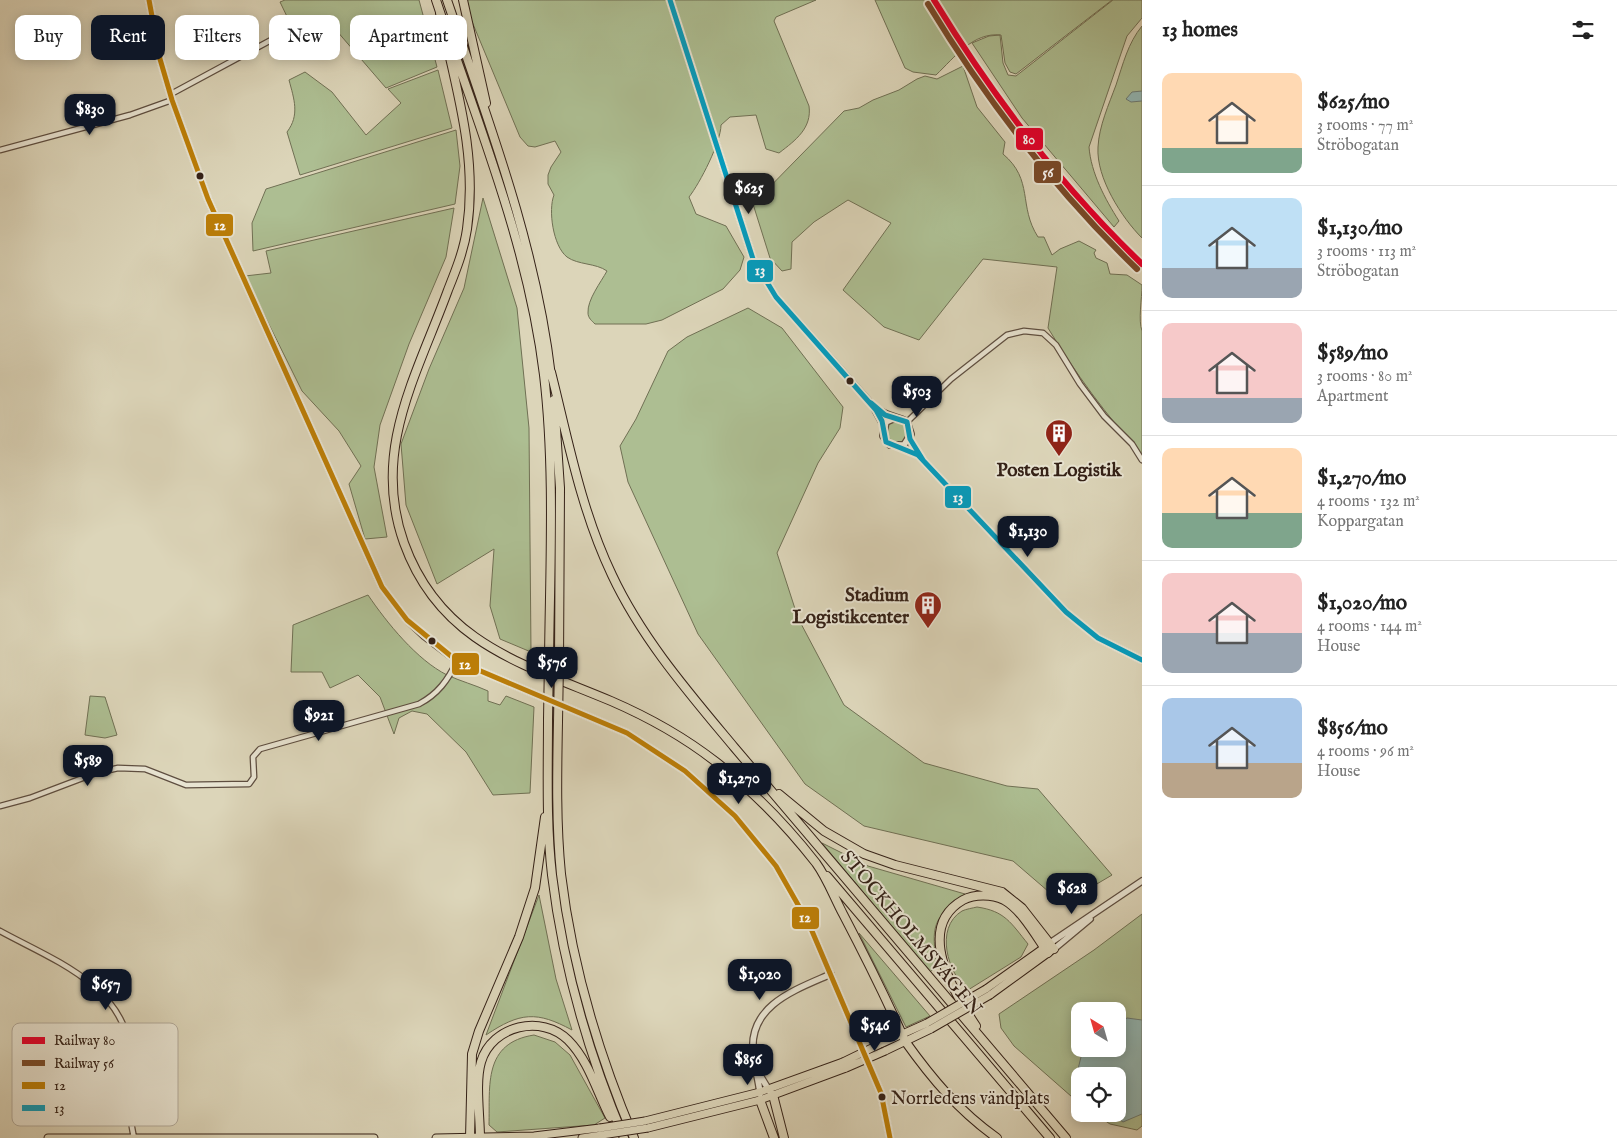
<!DOCTYPE html>
<html lang="en">
<head>
<meta charset="utf-8">
<style>
	:root { --surface:#fff; --page:#f2f2f2; --text:#222; --muted:#767676; --line:#e0e0e0; --accent:#111827 }
	body { margin:0; font-family:"IM FELL English",serif; background:var(--page); color:var(--text); height:100vh; display:flex; flex-direction:column; font-size:19px; white-space:nowrap }
	* { box-sizing:border-box; margin:0 }
	p { font-size:16px; color:var(--muted) }
	.icon { flex:none; width:28px; height:28px; fill:none; stroke:currentColor; stroke-width:2; stroke-linecap:round; stroke-linejoin:round }
	.map { position:relative; flex:1; overflow:hidden }
	.side { display:flex; flex-direction:column; background:var(--surface); width:475px }
	.side>* { flex:none }
	.banner { position:absolute; left:15px; top:15px; width:475px; height:45px; display:flex; gap:10px }
	.needle { width:32px; rotate:323deg }
	.tools { position:absolute; left:1071px; top:1002px; display:grid; gap:10px }
	.tools a { display:grid; place-items:center; width:55px; height:55px; border-radius:10px; background:var(--surface); box-shadow:0 2px 12px #0003; font-size:25px }
	.price { position:absolute; translate:-50% -42px; padding:0 11px; border-radius:10px; background:var(--accent); color:#fff; font-size:16px; line-height:32px; filter:drop-shadow(0 1px 2px #0008) }
	.price::after { content:''; position:absolute; left:50%; top:30px; width:15px; height:11px; margin-left:-8px; background:inherit; clip-path:polygon(0 0,100% 0,50% 100%) }
	.price.active { background:#222; color:#fff }
	ul { padding:0; list-style:none }
	li { display:flex; align-items:center; gap:15px; height:125px; padding:0 20px }
	li+li { border-top:1px solid var(--line) }
	li span { display:grid; place-items:center; flex:none; width:140px; height:100px; border-radius:10px; color:#555 }
	li>.icon { margin-inline-start:auto }
	span .icon { width:60px; height:60px; fill:#fffc; stroke-width:1 }
	li b { font-size:21px }
	h2 { display:flex; justify-content:space-between; align-items:center; height:60px; padding:0 20px; font-size:21px }
	.pill { padding:0 18px; border-radius:10px; background:var(--surface); box-shadow:0 2px 12px #0003; font-size:18px; line-height:45px }
	.pill.active { background:var(--accent); color:#fff }
	main { display:flex; flex:1; min-height:0 }
	.map>svg:first-child { display:block }
	.green { fill:#adbe92; stroke:#707054; fill-rule:evenodd }
	.water { fill:#93b8b5; stroke:#6d7c76 }
	.lines { fill:none; stroke-linecap:round; stroke-linejoin:round }
	.minor-casing { stroke:#5e4e40; stroke-width:7 }
	.tertiary-casing { stroke:#5e4e40; stroke-width:8 }
	.primary-casing { stroke:#342117; stroke-width:9 }
	.motorway-casing { stroke:#342117; stroke-width:10 }
	.minor { stroke:#e8e4d2; stroke-width:4.5 }
	.tertiary { stroke:#e8e4d2; stroke-width:5.5 }
	.primary { stroke:#dcd5b9; stroke-width:7 }
	.motorway { stroke:#dcd5b9; stroke-width:8 }
	.primary-bridge-casing { stroke:#342117; stroke-width:9; stroke-linecap:butt }
	.motorway-bridge-casing { stroke:#342117; stroke-width:10; stroke-linecap:butt }
	.primary-bridge { stroke:#dcd5b9; stroke-width:7 }
	.motorway-bridge { stroke:#dcd5b9; stroke-width:8 }
	.bus-1-casing { stroke:#e8e4d2; stroke-width:9 }
	.bus-2-casing { stroke:#e8e4d2; stroke-width:9 }
	.bus-1 { stroke:#bc7e07; stroke-width:5 }
	.bus-2 { stroke:#059bbc; stroke-width:5 }
	.rail-1-casing { stroke:#e8e4d2; stroke-width:10 }
	.rail-2-casing { stroke:#e8e4d2; stroke-width:10 }
	.rail-1 { stroke:#e4002b; stroke-width:6 }
	.rail-2 { stroke:#7a4b2a; stroke-width:6 }
	.bus-dot { fill:#342117; stroke:#e8e4d2; stroke-width:2 }
	.labels { text-anchor:middle; stroke-width:4; stroke-linejoin:round; paint-order:stroke }
	.bus-label { font-size:18px; fill:#342117; stroke:#e8e4d2; text-anchor:start }
	.poi-label { font-size:19px; font-weight:bold; fill:#342117; stroke:#e8e4d2 }
	.street-label { font-size:19px; fill:#342117; stroke:#e8e4d2 }
	.key { fill:#e8e4d2; stroke:#b2aa9a; stroke-width:1 }
	.key-label { font-size:14px; fill:#342117 }
	.line-badge { stroke:#e8e4d2; stroke-width:2 }
	.badge-label { font-size:14px; text-anchor:middle; font-weight:bold; fill:#fff }
</style>
</head>
<body>
<main>
<div class="map">
<svg width="1142" height="1138" viewBox="0 0 1142 1138">
	<rect width="100%" height="100%" fill="#dcd5b9"/>
	<filter id="stains"><feTurbulence type="fractalNoise" baseFrequency=".004" numOctaves="4"/><feColorMatrix values="0 0 0 0 .2 0 0 0 0 .09 0 0 0 0 .02 0 0 0 .5 -.17"/></filter>
	<radialGradient id="worn" r=".72"><stop offset=".6" stop-color="#630" stop-opacity="0"/><stop offset="1" stop-color="#630" stop-opacity=".3"/></radialGradient>
	<!-- green -->
	<path class="green" d="M285,0H419L437,67L386,88L336,30L293,29L280,2Z
		M463,0H816L776,17L774,21L809,106C812,128 796,140 779,153L766,149L756,115L730,117L721,125C721,142 700,183 689,197L696,214L726,226L744,257L740,270L723,289L662,320L646,324H595C592,321 588,318 588,313C587,300 601,282 607,271C596,263 578,265 567,257C553,246 548,210 554,195L548,184V175L551,167L561,152L555,141L535,147L528,146L520,137Z
		M875,0H1112L1016,74L1010,72L1005,63L1001,35C973,32 955,57 936,75L913,72L905,68Z
		M1113,0H1142V18L1127,36L1089,147C1091,173 1105,199 1119,221L1114,227L1022,118L972,43L989,36L1000,35L1003,63L1008,75L1016,76Z
		M1142,26V238C1122,218 1096,178 1098,147C1099,126 1109,104 1116,85C1123,64 1128,43 1142,26Z
		M963,66L977,107L1005,142L1003,154C1034,180 1018,206 1038,237H1044L1052,255L1060,249L1079,241L1096,250L1094,253L1096,258L1107,263L1110,274L1127,275L1142,285C1142,299 1138,320 1142,331V455C1107,416 1075,373 1048,328L1057,267L983,259L919,340L884,327L843,290L891,223L848,200L814,222L792,242L791,269L782,271L770,258L753,204L844,111L859,108L873,100L899,90L917,79L925,76L937,79Z
		M438,70L452,128L300,175L287,132C300,115 294,99 289,80L305,72L332,92L366,135L401,103L388,89Z
		M456,130L460,166L455,204L253,251L252,223L266,189Z
		M483,198L517,308L529,428L531,652L500,639L490,606L494,549L437,584L406,505L401,444L429,369L464,288Z
		M454,208L446,257L409,344L380,425L374,467L387,537L365,539L349,484L361,466L339,431L302,391L245,276L271,273L266,251Z
		M748,308L782,328L843,407L840,428L818,463L777,553L798,618L844,705L924,763L1007,786L1038,789L1112,875L1063,904L1013,861L864,826L805,784L698,634L628,482L620,446L636,419L668,351L687,337Z
		M886 432a11 11 0 1 1 22 0a11 11 0 1 1-22 0Z
		M368,595C387,623 417,660 447,675C460,681 475,685 488,691V701L500,705L506,696L534,707L530,793L493,795L466,752L427,714L412,711L399,718L394,734L380,697L358,675L330,688L322,672H291L293,625Z
		M90,696L105,697L117,735L105,738L85,735Z
		M822,843L868,866L965,894C932,919 931,926 937,966L930,972Z
		M539,895L556,979L572,1030C537,1011 520,1012 486,1035Z
		M977,907C1005,911 1011,923 1028,944L1021,957L968,990C948,974 934,928 962,911C966,909 973,908 977,907Z
		M1142,914V1126L1137,1130L1110,1124L1095,1114H1118V1076H1080V1104L1014,1046L1001,1028L999,1014L1094,950ZM1080,1011H1118V1049H1080Z
		M859,933L930,1016L906,1027Z
		M534,1035L555,1042L570,1055L605,1118L594,1125L497,1132L489,1125C490,1085 483,1043 534,1035Z"/>
	<!-- water -->
	<path class="water" d="M1142,91V101L1131,102L1126,99L1132,92Z
		M1127,1018L1142,1020V1114L1123,1122L1111,1114H1118V1076L1080,1077L1078,1069L1083,1049H1118V1023Z"/>
	<g class="lines">
		<!-- minor casing -->
		<g class="minor-casing">
			<path id="minor" d="M171,94L273,39
				M0,150L130,115L172,100
				M907,422L951,379L1007,335L1024,331L1043,333L1056,345L1080,384L1104,416L1132,444L1142,460
				M0,806L30,798L96,773L118,768L145,769L186,785L249,784L254,777L253,757L260,749L419,704C438,694 448,680 457,661
				M0,931C51,959 122,984 130,1050C132,1064 128,1078 128,1092C128,1107 131,1123 134,1138"/>
		</g>
		<!-- tertiary casing -->
		<g class="tertiary-casing">
			<path id="tertiary" d="M149,0L160,59L172,100L208,199L382,587L407,620L424,636L457,661L627,733L685,771L735,816L776,866L809,924L881,1093L890,1138
				M670,0L753,259L776,297L873,406L884,426
				M879,410C888,417 898,416 907,422L911,434L904,445H890L883,436L886,422L895,418
				M900,446L918,455L1066,612L1098,638L1142,660
				M1050,943L1142,881
				M1054,949L1090,919
				M758,1072L770,1092
				M760,1094C759,1080 754,1067 753,1052C749,1005 795,990 831,974"/>
		</g>
		<!-- primary casing -->
		<g class="primary-casing">
			<path id="primary" d="M986,989L1048,945
				M990,995L1052,950
				M878,1045L927,1023
				M885,1051L931,1029
				M645,1121L760,1092L843,1062
				M648,1128L760,1100L846,1068
				M48,1138H374
				M436,1138L534,1136L600,1128
				M582,1138L602,1135"/>
		</g>
		<!-- motorway casing -->
		<g class="motorway-casing">
			<path id="motorway" d="M436,0L442,18
				M447,0C489,123 536,246 551,376
				M463,0L486,103
				M440,13C455,85 478,154 467,229C464,250 456,270 448,290C417,375 371,451 404,543C440,643 523,664 611,701C648,717 684,737 716,762C753,791 787,826 816,863C827,878 834,897 843,914C865,956 886,998 905,1041C932,1079 959,1111 997,1138
				M450,40C488,150 530,259 544,375C555,469 550,565 549,659
				M551,372C568,440 581,510 612,575C642,639 689,693 734,747L1066,1138
				M554,400L560,488L559,663
				M548,719C548,770 546,823 552,875C563,966 588,1053 624,1138
				M558,722C557,773 556,824 561,874C572,967 598,1053 634,1138
				M779,794L824,831L864,854L895,865L1002,892L1022,908L1054,949
				M827,876L1050,1138
				M976,1026C954,993 914,928 963,900C974,894 992,894 1004,900C1022,910 1036,936 1048,953
				M773,1095L784,1138
				M760,1100L774,1138
				M470,1138L472,1054L479,1031L519,937L535,888L545,817
				M480,1138C480,1116 475,1082 481,1062C492,1025 542,1014 568,1040C589,1061 597,1092 610,1117"/>
		</g>
		<!-- minor -->
		<use href="#minor" class="minor"/>
		<!-- tertiary -->
		<use href="#tertiary" class="tertiary"/>
		<!-- primary -->
		<use href="#primary" class="primary"/>
		<!-- motorway -->
		<use href="#motorway" class="motorway"/>
		<!-- primary-bridge casing -->
		<g class="primary-bridge-casing">
			<path id="primary-bridge" d="M927,1023L986,989
				M931,1029L990,995
				M843,1062L878,1045
				M846,1068L885,1051
				M600,1128L645,1121
				M602,1135L648,1128"/>
		</g>
		<!-- motorway-bridge casing -->
		<g class="motorway-bridge-casing">
			<path id="motorway-bridge" d="M548,719L549,659
				M558,722L559,663"/>
		</g>
		<!-- primary-bridge -->
		<use href="#primary-bridge" class="primary-bridge"/>
		<!-- motorway-bridge -->
		<use href="#motorway-bridge" class="motorway-bridge"/>
		<!-- bus-1 casing -->
		<g class="bus-1-casing">
			<path id="bus-1" d="M149,0L160,59L172,100L208,199L382,587L407,620L457,661L627,733L685,771L735,816L776,866L809,924L881,1093L890,1138"/>
		</g>
		<!-- bus-2 casing -->
		<g class="bus-2-casing">
			<path id="bus-2" d="M670,0L753,259L776,297L876,410L882,421L886,442L918,455L1066,612L1098,638L1142,660
				M871,403L885,415L907,422L910,439L923,460"/>
		</g>
		<!-- bus-1 -->
		<use href="#bus-1" class="bus-1"/>
		<!-- bus-2 -->
		<use href="#bus-2" class="bus-2"/>
		<!-- rail-1 casing -->
		<g class="rail-1-casing">
			<path id="rail-1" d="M934,0C993,97 1060,185 1142,264"/>
		</g>
		<!-- rail-2 casing -->
		<g class="rail-2-casing">
			<path id="rail-2" d="M928,4C987,101 1055,190 1137,269"/>
		</g>
		<!-- rail-1 -->
		<use href="#rail-1" class="rail-1"/>
		<!-- rail-2 -->
		<use href="#rail-2" class="rail-2"/>
	</g>
	<!-- icons -->
	<defs>
		<g id="building-pin" transform="scale(1.4375)"><path d="M0 17L-7.5 6A9.5 9.5 0 1 1 7.5 6Z" fill="#8f2418" stroke="#e8e4d2"/><path d="M-4-6H4V6H1V3H-1V6H-4ZM-2.5-4.3h1.7v1.8h-1.7ZM.8-4.3h1.7v1.8H.8ZM-2.5-1h1.7V.8h-1.7ZM.8-1h1.7V.8H.8Z" fill="#fff"/></g>
	</defs>
	<g fill-rule="evenodd">
		<use href="#building-pin" x="1059" y="433"/>
		<use href="#building-pin" x="928" y="605"/>
	</g>
	<!-- markers -->
	<g class="bus-dot">
		<circle cx="200" cy="176" r="4.5"/>
		<circle cx="850" cy="381" r="4.5"/>
		<circle cx="432" cy="641" r="4.5"/>
		<circle cx="882" cy="1097" r="4.5"/>
	</g>
	<g class="labels">
		<!-- bus labels -->
		<g class="bus-label">
			<text x="891" y="1104">Norrledens vändplats</text>
		</g>
		<!-- poi labels -->
		<g class="poi-label">
			<text x="1059" y="476">Posten Logistik</text>
			<text x="909" y="601" text-anchor="end">Stadium<tspan x="909" dy="22">Logistikcenter</tspan></text>
		</g>
		<!-- street labels -->
		<g class="street-label">
			<text transform="translate(912 932) rotate(50)" y="7">STOCKHOLMSVÄGEN</text>
		</g>
	</g>
	<!-- legend -->
	<rect x="12" y="1023" width="166" height="103" rx="8" class="key"/>
	<rect x="22" y="1037" width="23" height="7" fill="#e4002b"/>
	<rect x="22" y="1060" width="23" height="6" fill="#7a4b2a"/>
	<rect x="22" y="1082" width="23" height="7" fill="#bc7e07"/>
	<rect x="22" y="1105" width="23" height="6" fill="#059bbc"/>
	<g class="key-label">
		<text x="54" y="1045">Railway 80</text>
		<text x="54" y="1068">Railway 56</text>
		<text x="54" y="1090">12</text>
		<text x="54" y="1113">13</text>
	</g>
	<g class="line-badge">
		<rect x="1015" y="127" width="29" height="24" rx="5" fill="#e4002b"/>
		<rect x="1033" y="160" width="29" height="24" rx="5" fill="#7a4b2a"/>
		<rect x="205" y="213" width="29" height="24" rx="5" fill="#bc7e07"/>
		<rect x="746" y="259" width="28" height="24" rx="5" fill="#059bbc"/>
		<rect x="944" y="485" width="28" height="24" rx="5" fill="#059bbc"/>
		<rect x="451" y="652" width="29" height="24" rx="5" fill="#bc7e07"/>
		<rect x="791" y="906" width="29" height="24" rx="5" fill="#bc7e07"/>
	</g>
	<g class="badge-label">
		<text x="1029" y="144">80</text>
		<text x="1048" y="177">56</text>
		<text x="220" y="230">12</text>
		<text x="760" y="275">13</text>
		<text x="958" y="502">13</text>
		<text x="465" y="669">12</text>
		<text x="805" y="922">12</text>
	</g>
	<rect width="100%" height="100%" filter="url(#stains)"/>
	<rect width="100%" height="100%" fill="url(#worn)"/>
</svg>
<div class="tools">
<a><svg class="needle" viewBox="-14 -14 28 28"><path d="M0-13l5 13h-10z" fill="#e53935"/><path d="M0 13l5-13h-10z" fill="#767676"/></svg></a>
<a><svg class="icon" aria-label="locate" viewBox="0 0 24 24"><circle cx="12" cy="12" r="6"/><path d="M12 2v4M12 18v4M2 12h4M18 12h4"/></svg></a>
</div>
<b class="price" style="left:90px;top:136px">$830</b>
<b class="price active" style="left:749px;top:215px">$625</b>
<b class="price" style="left:917px;top:418px">$503</b>
<b class="price" style="left:1028px;top:558px">$1,130</b>
<b class="price" style="left:552px;top:689px">$576</b>
<b class="price" style="left:319px;top:742px">$921</b>
<b class="price" style="left:88px;top:787px">$589</b>
<b class="price" style="left:739px;top:805px">$1,270</b>
<b class="price" style="left:1072px;top:915px">$628</b>
<b class="price" style="left:760px;top:1001px">$1,020</b>
<b class="price" style="left:106px;top:1011px">$657</b>
<b class="price" style="left:875px;top:1052px">$546</b>
<b class="price" style="left:748px;top:1086px">$856</b>
<div class="banner">
<a class="pill">Buy</a>
<a class="pill active">Rent</a>
<a class="pill">Filters</a>
<a class="pill">New</a>
<a class="pill">Apartment</a>
</div>
</div>
<section class="side">
<h2>13 homes<svg class="icon" aria-label="filters" viewBox="0 0 24 24"><path d="M4 7h16M4 17h16"/><circle cx="9" cy="7" r="2"/><circle cx="15" cy="17" r="2"/></svg></h2>
<ul>
<li><span style="background:linear-gradient(#ffd9b3 75%,#7fa58c 0)"><svg class="icon" aria-label="home" viewBox="0 0 24 24"><path d="M3 11l9-7 9 7M6 9v11h12V9"/></svg></span><div><b>$625/mo</b><p>3 rooms · 77 m²</p><p>Ströbogatan</p></div></li>
<li><span style="background:linear-gradient(#bfe0f5 70%,#9aa5b1 0)"><svg class="icon" aria-label="home" viewBox="0 0 24 24"><path d="M3 11l9-7 9 7M6 9v11h12V9"/></svg></span><div><b>$1,130/mo</b><p>3 rooms · 113 m²</p><p>Ströbogatan</p></div></li>
<li><span style="background:linear-gradient(#f6c9c9 75%,#9aa5b1 0)"><svg class="icon" aria-label="home" viewBox="0 0 24 24"><path d="M3 11l9-7 9 7M6 9v11h12V9"/></svg></span><div><b>$589/mo</b><p>3 rooms · 80 m²</p><p>Apartment</p></div></li>
<li><span style="background:linear-gradient(#ffd9b3 65%,#7fa58c 0)"><svg class="icon" aria-label="home" viewBox="0 0 24 24"><path d="M3 11l9-7 9 7M6 9v11h12V9"/></svg></span><div><b>$1,270/mo</b><p>4 rooms · 132 m²</p><p>Koppargatan</p></div></li>
<li><span style="background:linear-gradient(#f6c9c9 60%,#9aa5b1 0)"><svg class="icon" aria-label="home" viewBox="0 0 24 24"><path d="M3 11l9-7 9 7M6 9v11h12V9"/></svg></span><div><b>$1,020/mo</b><p>4 rooms · 144 m²</p><p>House</p></div></li>
<li><span style="background:linear-gradient(#a9c7e8 65%,#b9a48a 0)"><svg class="icon" aria-label="home" viewBox="0 0 24 24"><path d="M3 11l9-7 9 7M6 9v11h12V9"/></svg></span><div><b>$856/mo</b><p>4 rooms · 96 m²</p><p>House</p></div></li>
</ul>
</section>
</main>
</body>
</html>
